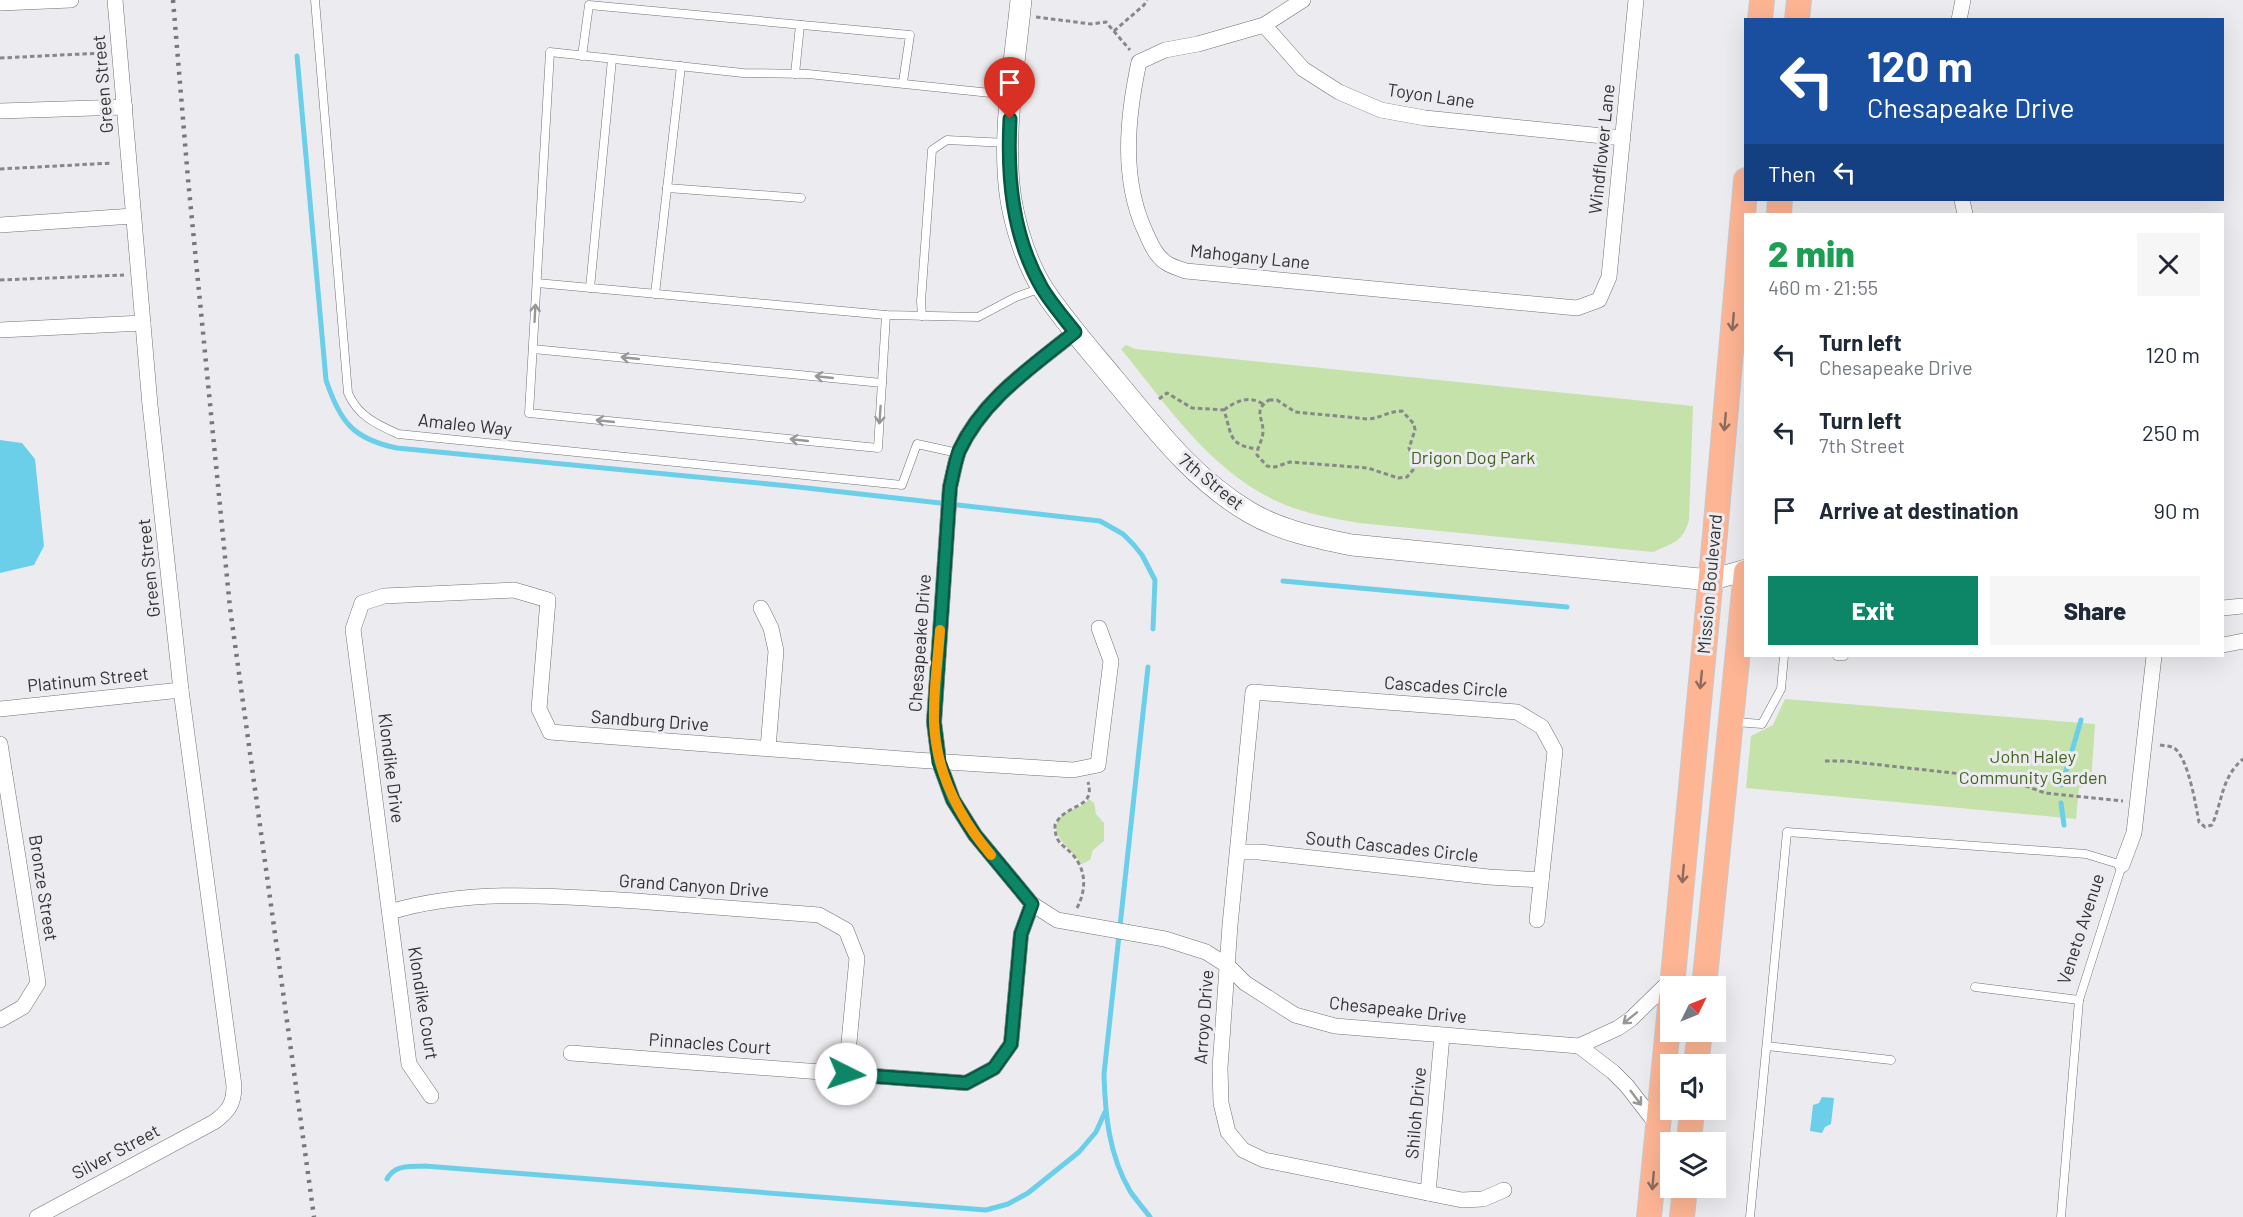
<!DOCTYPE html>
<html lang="en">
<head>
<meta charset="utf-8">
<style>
  :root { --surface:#fff; --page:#f6f6f7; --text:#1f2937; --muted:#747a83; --accent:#0c8667 }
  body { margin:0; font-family:Barlow,sans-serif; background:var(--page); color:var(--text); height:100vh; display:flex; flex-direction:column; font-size:22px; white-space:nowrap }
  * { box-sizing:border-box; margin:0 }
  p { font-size:20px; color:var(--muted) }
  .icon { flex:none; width:33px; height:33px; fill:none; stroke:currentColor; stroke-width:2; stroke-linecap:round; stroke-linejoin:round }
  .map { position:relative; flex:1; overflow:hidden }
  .side { position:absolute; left:1744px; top:213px; width:480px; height:444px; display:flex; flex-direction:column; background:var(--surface); border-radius:0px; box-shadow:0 6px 24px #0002 }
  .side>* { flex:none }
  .hud { position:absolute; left:1744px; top:18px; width:480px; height:183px; border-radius:0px; box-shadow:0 6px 24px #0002; background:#1a4fa0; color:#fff; overflow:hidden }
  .needle { width:39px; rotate:47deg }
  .tools { position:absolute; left:1660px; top:976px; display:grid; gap:12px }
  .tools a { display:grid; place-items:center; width:66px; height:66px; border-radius:0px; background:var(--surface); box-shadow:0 6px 24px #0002; font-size:30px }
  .pin { position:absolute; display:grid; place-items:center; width:51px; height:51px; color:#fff; margin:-62px -26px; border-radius:50% 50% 50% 0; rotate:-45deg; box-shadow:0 0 6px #0007 }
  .pin .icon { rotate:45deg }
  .me { position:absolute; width:66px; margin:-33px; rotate:94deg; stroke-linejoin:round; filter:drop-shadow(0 0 4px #0008) }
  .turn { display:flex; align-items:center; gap:21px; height:126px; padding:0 24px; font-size:27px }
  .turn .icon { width:78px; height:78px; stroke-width:2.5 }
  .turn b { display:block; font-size:42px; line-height:51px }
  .then { display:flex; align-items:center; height:57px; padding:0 24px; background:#0003; gap:12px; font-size:22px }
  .round { display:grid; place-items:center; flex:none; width:63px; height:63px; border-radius:0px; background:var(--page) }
  .summary { display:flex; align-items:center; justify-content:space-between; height:102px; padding:0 24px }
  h1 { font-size:36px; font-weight:800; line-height:45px; color:#1e9e55 }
  .button { display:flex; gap:12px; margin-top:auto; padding:12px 24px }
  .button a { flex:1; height:69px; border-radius:0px; background:var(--accent); color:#fff; font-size:24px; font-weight:800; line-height:69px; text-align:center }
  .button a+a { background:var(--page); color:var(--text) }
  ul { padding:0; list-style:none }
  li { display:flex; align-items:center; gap:18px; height:78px; padding:0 24px }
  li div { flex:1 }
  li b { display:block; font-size:22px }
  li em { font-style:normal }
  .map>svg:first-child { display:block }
</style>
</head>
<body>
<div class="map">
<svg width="2243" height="1217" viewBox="0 0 2243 1217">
  <rect width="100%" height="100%" fill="#ececf0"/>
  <!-- green -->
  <g fill="#c4e2aa">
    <path d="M 1126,345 L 1135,349 L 1693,406 L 1689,520 C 1683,542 1673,543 1653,552 L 1359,523 C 1330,518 1301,513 1274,500 C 1208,468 1166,404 1121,349 Z"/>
    <polygon points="1785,699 2095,724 2091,783 2079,788 2076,819 1746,788 1751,736 1773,725"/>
    <path d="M 1089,799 L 1094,803 L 1096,814 L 1104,823 L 1104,841 L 1093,850 L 1090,860 L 1082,864 C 1072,850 1038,827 1069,811 C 1078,807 1083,807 1089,799 Z"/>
  </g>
  <!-- water -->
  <g fill="#6bcfe9">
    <polygon points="0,440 22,443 35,459 44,546 34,565 0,573"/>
    <polygon points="1822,1097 1834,1098 1831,1124 1825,1127 1822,1133 1810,1131 1813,1105 1819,1103"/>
  </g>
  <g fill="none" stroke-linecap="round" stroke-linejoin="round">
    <!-- stream -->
    <g stroke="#6bcfe9" stroke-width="5">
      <path d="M 297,56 L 326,380 C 340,422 353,439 397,448 L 789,486 L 1100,521 L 1123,534 L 1133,544 L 1142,555 L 1155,580 L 1153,629"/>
      <polyline points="1283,581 1567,607"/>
      <path d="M 1148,667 L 1104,1074 C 1105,1115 1109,1155 1130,1191 C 1136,1200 1144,1209 1150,1217"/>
      <polyline points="2062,785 2081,720"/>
      <polyline points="2061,803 2064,825"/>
      <path d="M 387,1179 C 395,1164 410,1167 425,1166 L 986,1210 L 1008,1204 L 1028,1193 L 1079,1152 L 1096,1132 L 1105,1112"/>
    </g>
    <defs>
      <g id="lane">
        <path d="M 315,0 L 348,393 C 358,416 376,424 398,434 L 902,485 L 917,444 L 958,453"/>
        <polyline points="582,56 589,5 910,35 903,82"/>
        <polyline points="795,74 800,25"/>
        <polyline points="667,188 801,198"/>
        <polyline points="537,283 886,315 978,317 1016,297 1041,288"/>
        <polyline points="590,288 612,59"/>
        <polyline points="655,294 681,66"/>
        <polyline points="886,315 878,448 529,413 550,52 743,73 808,74 1010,95"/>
        <polyline points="922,316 921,301 932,150 947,140 1007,143"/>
        <polyline points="533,349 882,383"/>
        <polyline points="1837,656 1844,656"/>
        <polyline points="1735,722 1762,724 1781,689 1784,656"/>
        <polyline points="1975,987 2079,1000"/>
        <polyline points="1767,1046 1891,1060"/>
        <polyline points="1750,1217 1787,832 2086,854 2122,865 2079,1000 2061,1217"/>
      </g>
      <g id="street">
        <path d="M 1303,0 L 1264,25 L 1198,44 L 1165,50 L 1139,62 C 1127,118 1121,178 1145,231 C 1150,242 1155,255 1165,262 C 1170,266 1180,269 1186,271 L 1577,308 L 1599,300 L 1609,277 L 1636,0"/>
        <polyline points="0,3 71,0"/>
        <polyline points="1959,20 1963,0"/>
        <polyline points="1264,25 1303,69 1339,92 1381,110 1425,118 1623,138"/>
        <polyline points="0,111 125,107"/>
        <polyline points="1962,200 1965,214"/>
        <polyline points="0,225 133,216"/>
        <polyline points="0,330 143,323"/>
        <path d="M 1075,332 C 1032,367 983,399 959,451 C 955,462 953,475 950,487 L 934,722 L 939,762 L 953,800 L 975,835 L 1032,904 L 1057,920 L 1165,939 L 1206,952 L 1228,966 L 1245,983 L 1295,1015 L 1335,1026 L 1579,1046 L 1618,1028 L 1631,1019 L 1673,978"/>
        <polyline points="761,608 771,628 776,651 768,748"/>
        <polyline points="2223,608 2243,606"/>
        <polyline points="2223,645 2243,641"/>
        <polyline points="0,709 181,690"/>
        <polyline points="0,744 38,983 23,1007 0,1020"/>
        <polyline points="1238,852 1259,852 1489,877 1541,880"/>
        <polyline points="2122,865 2134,833 2154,656"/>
        <path d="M 390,912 C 469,888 555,896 636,901 C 697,906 758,910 819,915 L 846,930 L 857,958 L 846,1074"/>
        <polyline points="1579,1046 1613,1072 1627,1086 1658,1126"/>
        <polyline points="571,1053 966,1083 994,1068 1011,1044 1021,934 1032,904"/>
        <polyline points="431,1096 409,1064 353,629 362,603 384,596 514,590 548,600 539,709 550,732 916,760 1073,770 1098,765 1111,661 1099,628"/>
        <polyline points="1504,1190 1483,1199 1462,1200 1264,1160 1243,1150 1228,1132 1221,1103 1220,1068 1230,925 1253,692 1517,712 1542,727 1555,751 1537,920"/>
        <polyline points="1428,1193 1442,1036"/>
        <path d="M 37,1217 L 214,1122 C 228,1112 234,1104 234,1086 L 181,690 L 150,405 L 115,0"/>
      </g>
      <path id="secondary" d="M 1021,0 C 1015,63 1001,137 1011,200 C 1016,229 1027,264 1043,289 C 1064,321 1090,350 1114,379 C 1155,428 1193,479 1249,512 C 1281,531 1317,538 1352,545 L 1710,580 L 1746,570"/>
      <g id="primary">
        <polyline points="1760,20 1762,0"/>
        <polyline points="1797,20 1799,0"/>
        <polyline points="1779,214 1780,200"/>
        <polyline points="1672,987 1715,534 1746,180"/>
        <polyline points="1704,987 1746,572"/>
        <polyline points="1696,1065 1700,1032"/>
        <polyline points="1689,1143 1692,1110"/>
        <polyline points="1649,1217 1671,997"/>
        <polyline points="1682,1217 1685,1188"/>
      </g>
    </defs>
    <!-- lane casing -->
    <use href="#lane" stroke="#727276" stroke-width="9"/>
    <!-- street casing -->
    <use href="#street" stroke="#727276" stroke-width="16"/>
    <!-- secondary casing -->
    <use href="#secondary" stroke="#727276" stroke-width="22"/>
    <!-- primary casing -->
    <use href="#primary" stroke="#cac9ca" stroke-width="26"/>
    <!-- path -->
    <g stroke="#88878a" stroke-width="3" stroke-dasharray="4.5 3" stroke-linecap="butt">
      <polyline points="1036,17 1091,24 1106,22 1130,50"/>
      <polyline points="1114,31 1144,5 1147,0"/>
      <polyline points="0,58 103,53"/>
      <polyline points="0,169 112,163"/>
      <polyline points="0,280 124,275"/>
      <path d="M 1159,399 L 1167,393 L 1192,408 L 1224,410 C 1232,435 1228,445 1257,449"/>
      <path d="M 1269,400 L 1277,400 L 1295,412 L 1368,419 C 1381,418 1389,411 1402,411 L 1414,424 L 1415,430 L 1409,448 L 1414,462 L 1413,470 L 1407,477 L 1398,478 L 1368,468 L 1290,462 L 1275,467 L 1267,466 L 1257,455 C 1257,447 1263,440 1263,431 C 1263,417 1253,411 1269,400 Z"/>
      <path d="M 1224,410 C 1236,401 1249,395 1263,404"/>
      <path d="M 2160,745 C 2165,746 2171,746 2174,748 C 2188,757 2196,806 2199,822 L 2205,827 L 2212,825 C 2223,800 2221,778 2243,759"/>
      <polyline points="1825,761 1845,761 2007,779 2045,793 2123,801"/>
      <path d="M 1077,908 C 1086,891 1087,871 1073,855 C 1062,843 1055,844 1055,825 C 1066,802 1096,810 1088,782"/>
    </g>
    <!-- lane -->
    <use href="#lane" stroke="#fff" stroke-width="8"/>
    <!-- street -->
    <use href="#street" stroke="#fff" stroke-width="15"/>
    <!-- secondary -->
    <use href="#secondary" stroke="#fff" stroke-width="21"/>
    <!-- primary -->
    <use href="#primary" stroke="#fdb594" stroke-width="24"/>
    <!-- rail -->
    <polyline stroke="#777779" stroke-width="4.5" stroke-dasharray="3 6" stroke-linecap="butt" points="173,0 188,179 230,608 314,1217"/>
  </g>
  <!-- one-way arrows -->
  <defs><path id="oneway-shaft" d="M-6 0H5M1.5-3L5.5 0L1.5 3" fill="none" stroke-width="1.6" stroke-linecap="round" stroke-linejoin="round" transform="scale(1.5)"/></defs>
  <g stroke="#989899">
    <use href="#oneway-shaft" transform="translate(535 313) rotate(-87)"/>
    <use href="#oneway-shaft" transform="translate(630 358) rotate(-174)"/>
    <use href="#oneway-shaft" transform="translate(824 377) rotate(-174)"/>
    <use href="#oneway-shaft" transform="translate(880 415) rotate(94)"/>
    <use href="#oneway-shaft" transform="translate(605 421) rotate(-174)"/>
    <use href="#oneway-shaft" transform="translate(799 440) rotate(-174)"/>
    <use href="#oneway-shaft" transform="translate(1630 1018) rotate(141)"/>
    <use href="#oneway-shaft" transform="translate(1636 1098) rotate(53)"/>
  </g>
  <g stroke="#8d6c5f">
    <use href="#oneway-shaft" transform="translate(1733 322) rotate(95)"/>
    <use href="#oneway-shaft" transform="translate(1725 422) rotate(95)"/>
    <use href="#oneway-shaft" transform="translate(1701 680) rotate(96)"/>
    <use href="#oneway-shaft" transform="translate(1683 874) rotate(95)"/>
    <use href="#oneway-shaft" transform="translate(1653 1181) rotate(95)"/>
  </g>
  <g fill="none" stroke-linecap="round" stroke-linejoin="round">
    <defs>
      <path id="route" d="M 846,1074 L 966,1083 L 994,1068 L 1011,1044 L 1021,934 L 1032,904 L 975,835 L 953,800 L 939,762 L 934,722 L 950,487 C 953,475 955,462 959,451 C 983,399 1032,367 1075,332 C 1064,318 1051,303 1042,288 C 1012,236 1007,177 1010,119"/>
    </defs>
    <!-- route casing -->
    <use href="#route" stroke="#085743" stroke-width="15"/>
    <!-- route -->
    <use href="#route" stroke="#0c8667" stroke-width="10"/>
    <!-- slow -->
    <path stroke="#f59e0b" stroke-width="10" d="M 940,630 C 938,660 933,692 934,722 C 936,773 959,817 991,855"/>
  </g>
  <g text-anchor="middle" stroke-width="6" stroke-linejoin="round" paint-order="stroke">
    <!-- street labels -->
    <g font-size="18" fill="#323133" stroke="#ececf0">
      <text transform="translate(103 84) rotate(-95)" y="6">Green Street</text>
      <text transform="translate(1431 96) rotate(8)" y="6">Toyon Lane</text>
      <text transform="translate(1602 149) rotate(-84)" y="6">Windflower Lane</text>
      <text transform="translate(1250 257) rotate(6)" y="6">Mahogany Lane</text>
      <text transform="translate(465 425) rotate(6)" y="6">Amaleo Way</text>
      <text transform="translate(1211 482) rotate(39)" y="6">7th Street</text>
      <text transform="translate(149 568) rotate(-96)" y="6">Green Street</text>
      <text transform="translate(1710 584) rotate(-85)" y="6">Mission Boulevard</text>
      <text transform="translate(920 643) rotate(-86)" y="6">Chesapeake Drive</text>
      <text transform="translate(88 680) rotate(-6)" y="6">Platinum Street</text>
      <text transform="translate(1446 687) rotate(4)" y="6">Cascades Circle</text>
      <text transform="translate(650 721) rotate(4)" y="6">Sandburg Drive</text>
      <text transform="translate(391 768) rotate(83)" y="6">Klondike Drive</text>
      <text transform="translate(1392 847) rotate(6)" y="6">South Cascades Circle</text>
      <text transform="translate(694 886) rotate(4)" y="6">Grand Canyon Drive</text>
      <text transform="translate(43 888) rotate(81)" y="6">Bronze Street</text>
      <text transform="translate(2081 929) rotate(-72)" y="6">Veneto Avenue</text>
      <text transform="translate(423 1003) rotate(81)" y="6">Klondike Court</text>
      <text transform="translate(1398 1010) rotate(6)" y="6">Chesapeake Drive</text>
      <text transform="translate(1204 1017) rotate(-86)" y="6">Arroyo Drive</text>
      <text transform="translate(710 1044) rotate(4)" y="6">Pinnacles Court</text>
      <text transform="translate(1416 1113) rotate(-85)" y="6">Shiloh Drive</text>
      <text transform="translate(116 1152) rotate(-28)" y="6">Silver Street</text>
    </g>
    <!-- park labels -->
    <g font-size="18" fill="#43631e" stroke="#ececf0">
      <text x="1473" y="464">Drigon Dog Park</text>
      <text x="2033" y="763">John Haley<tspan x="2033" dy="21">Community Garden</tspan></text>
    </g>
  </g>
</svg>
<div class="tools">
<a><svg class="needle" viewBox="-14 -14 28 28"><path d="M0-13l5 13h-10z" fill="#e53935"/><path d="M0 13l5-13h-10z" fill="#747a83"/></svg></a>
<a><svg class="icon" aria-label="sound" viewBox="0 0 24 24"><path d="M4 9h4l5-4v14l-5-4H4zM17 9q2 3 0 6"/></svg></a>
<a><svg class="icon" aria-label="layers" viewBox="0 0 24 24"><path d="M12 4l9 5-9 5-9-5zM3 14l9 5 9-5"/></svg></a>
</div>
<div class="pin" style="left:1010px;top:119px;background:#d93025"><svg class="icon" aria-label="arrive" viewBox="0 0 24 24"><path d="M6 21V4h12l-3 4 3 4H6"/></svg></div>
<svg class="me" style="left:846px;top:1074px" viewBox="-20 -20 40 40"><circle r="19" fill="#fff"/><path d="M0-13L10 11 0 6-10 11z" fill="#0c8667"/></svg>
<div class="hud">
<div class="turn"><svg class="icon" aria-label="left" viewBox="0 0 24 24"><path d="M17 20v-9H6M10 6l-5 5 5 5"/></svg><div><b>120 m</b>Chesapeake Drive</div></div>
<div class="then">Then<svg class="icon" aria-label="left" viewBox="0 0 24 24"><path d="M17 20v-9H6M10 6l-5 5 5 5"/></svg></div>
</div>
<section class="side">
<div class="summary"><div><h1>2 min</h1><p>460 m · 21:55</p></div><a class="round"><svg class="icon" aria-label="close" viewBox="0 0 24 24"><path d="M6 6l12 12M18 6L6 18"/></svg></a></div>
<ul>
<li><svg class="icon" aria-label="left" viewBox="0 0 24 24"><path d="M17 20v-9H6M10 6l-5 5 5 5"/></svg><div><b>Turn left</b><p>Chesapeake Drive</p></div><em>120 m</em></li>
<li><svg class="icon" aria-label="left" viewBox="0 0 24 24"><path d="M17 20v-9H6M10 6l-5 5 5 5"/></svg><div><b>Turn left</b><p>7th Street</p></div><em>250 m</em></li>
<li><svg class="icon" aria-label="arrive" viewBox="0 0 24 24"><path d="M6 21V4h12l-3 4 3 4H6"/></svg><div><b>Arrive at destination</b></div><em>90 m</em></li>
</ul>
<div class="button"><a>Exit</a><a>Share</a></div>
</section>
</div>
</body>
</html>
